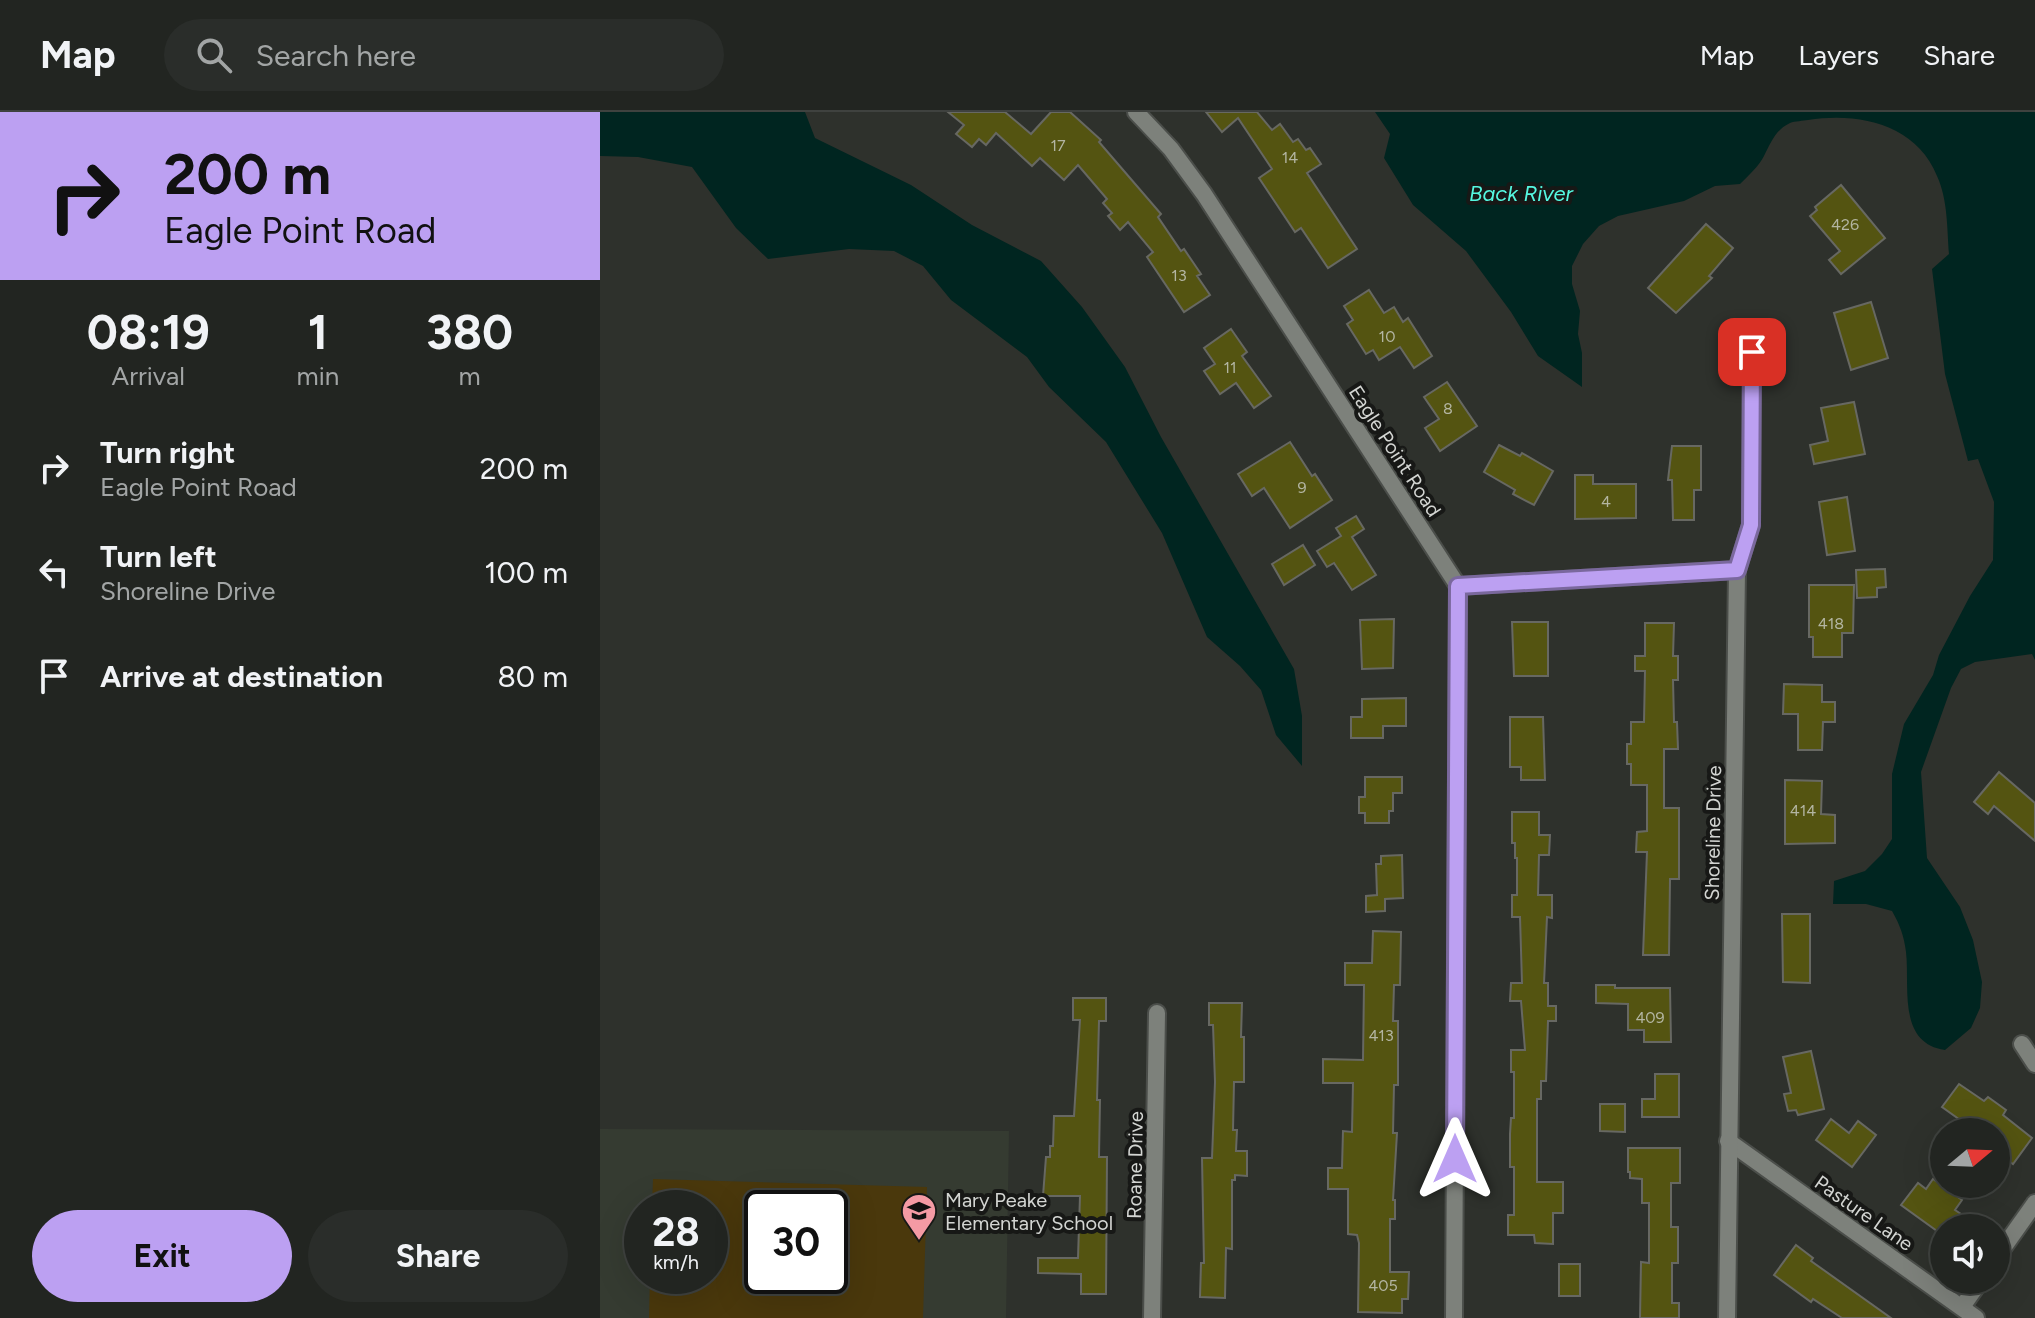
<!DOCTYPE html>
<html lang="en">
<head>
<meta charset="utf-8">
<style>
  :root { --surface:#222521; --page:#2a2d2a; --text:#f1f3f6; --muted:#a2a5a5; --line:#3f423f; --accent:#bca0f2 }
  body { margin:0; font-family:Figtree,sans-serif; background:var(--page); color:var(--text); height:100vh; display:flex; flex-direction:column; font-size:30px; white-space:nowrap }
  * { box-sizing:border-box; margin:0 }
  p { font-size:26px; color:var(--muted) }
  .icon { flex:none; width:44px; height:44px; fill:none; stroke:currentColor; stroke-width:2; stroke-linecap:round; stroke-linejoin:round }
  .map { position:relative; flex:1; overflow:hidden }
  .drawer { display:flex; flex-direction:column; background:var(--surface); width:600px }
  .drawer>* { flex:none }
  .banner { background:#bca0f2; color:#111; overflow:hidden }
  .needle { width:52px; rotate:71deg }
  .fabs { position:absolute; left:1330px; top:1006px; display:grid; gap:16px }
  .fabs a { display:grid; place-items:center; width:80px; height:80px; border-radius:50%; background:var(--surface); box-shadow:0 8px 32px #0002,0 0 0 2px var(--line); font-size:40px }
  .speed { position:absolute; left:24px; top:1078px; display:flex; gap:16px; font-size:40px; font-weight:700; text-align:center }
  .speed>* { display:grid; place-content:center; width:104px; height:104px; border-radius:50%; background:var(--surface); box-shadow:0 8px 32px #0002,0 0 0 2px var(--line); line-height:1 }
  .speed small { font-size:20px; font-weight:400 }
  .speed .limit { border:4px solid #111; border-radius:12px; background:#fff; color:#111 }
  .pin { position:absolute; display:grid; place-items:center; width:68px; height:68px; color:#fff; margin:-34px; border-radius:16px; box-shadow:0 4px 12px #0006 }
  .me { position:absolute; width:88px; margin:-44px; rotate:0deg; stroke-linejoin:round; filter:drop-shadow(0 0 6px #0008) }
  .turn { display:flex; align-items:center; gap:28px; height:168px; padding:0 32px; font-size:36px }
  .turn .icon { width:104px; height:104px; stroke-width:2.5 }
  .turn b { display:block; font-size:56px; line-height:68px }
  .eta { display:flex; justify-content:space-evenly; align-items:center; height:136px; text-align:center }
  .eta b { font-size:48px; font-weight:700; line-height:56px }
  .cta { display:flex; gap:16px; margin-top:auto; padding:16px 32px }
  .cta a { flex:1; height:92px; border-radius:48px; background:var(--accent); color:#111; font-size:32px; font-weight:700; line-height:92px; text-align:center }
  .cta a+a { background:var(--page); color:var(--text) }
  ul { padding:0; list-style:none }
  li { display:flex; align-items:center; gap:24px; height:104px; padding:0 32px }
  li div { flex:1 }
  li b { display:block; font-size:30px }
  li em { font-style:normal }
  header { display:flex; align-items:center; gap:48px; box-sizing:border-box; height:112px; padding:0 40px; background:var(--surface); border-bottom:2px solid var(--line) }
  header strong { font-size:38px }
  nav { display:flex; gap:44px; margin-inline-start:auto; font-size:28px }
  .search { width:560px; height:72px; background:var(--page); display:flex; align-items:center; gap:20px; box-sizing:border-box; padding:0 28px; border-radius:44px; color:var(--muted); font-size:30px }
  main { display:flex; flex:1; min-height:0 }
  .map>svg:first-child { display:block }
</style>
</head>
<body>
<header>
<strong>Map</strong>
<div class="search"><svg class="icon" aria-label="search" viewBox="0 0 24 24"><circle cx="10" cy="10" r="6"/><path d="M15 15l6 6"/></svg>Search here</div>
<nav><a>Map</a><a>Layers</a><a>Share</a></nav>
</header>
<main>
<section class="drawer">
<div class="banner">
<div class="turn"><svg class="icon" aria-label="right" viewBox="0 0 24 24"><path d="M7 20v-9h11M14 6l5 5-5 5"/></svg><div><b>200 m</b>Eagle Point Road</div></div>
</div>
<div class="eta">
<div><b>08:19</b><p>Arrival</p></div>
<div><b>1</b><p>min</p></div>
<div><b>380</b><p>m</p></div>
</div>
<ul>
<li><svg class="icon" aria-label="right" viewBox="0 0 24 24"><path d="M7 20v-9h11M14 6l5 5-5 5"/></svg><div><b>Turn right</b><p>Eagle Point Road</p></div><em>200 m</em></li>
<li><svg class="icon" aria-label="left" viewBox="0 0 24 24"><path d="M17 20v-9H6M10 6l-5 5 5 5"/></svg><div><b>Turn left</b><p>Shoreline Drive</p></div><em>100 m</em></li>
<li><svg class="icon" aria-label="arrive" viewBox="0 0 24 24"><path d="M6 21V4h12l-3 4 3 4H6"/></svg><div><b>Arrive at destination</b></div><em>80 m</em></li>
</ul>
<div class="cta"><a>Exit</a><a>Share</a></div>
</section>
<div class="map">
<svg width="1435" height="1206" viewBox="0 0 1435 1206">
  <rect width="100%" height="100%" fill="#2e312c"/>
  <!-- built -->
  <path fill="#353b31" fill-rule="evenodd" d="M 0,1017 L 409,1019 L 406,1206 L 0,1206 ZM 42,1096 L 110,1096 L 110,1164 L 42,1164 ZM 162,1096 L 230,1096 L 230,1164 L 162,1164 Z"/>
  <!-- green -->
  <path fill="#4a380c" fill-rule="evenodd" d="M 53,1067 L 327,1075 L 323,1206 L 49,1206 L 50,1164 L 110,1164 L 110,1096 L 52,1096 ZM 162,1096 L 230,1096 L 230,1164 L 162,1164 Z"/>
  <!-- water -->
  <g fill="#002520">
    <polygon points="0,0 205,0 215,26 311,73 372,113 441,149 482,195 525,255 561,325 694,557 702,604 702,654 676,623 661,578 640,554 607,525 562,421 506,330 449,275 427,245 351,188 323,154 294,139 249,137 168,147 136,116 92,55 38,45 0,44"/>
    <path d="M 775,0 L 1435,0 L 1435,548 L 1432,542 L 1375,550 L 1361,557 L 1351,576 L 1321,660 L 1327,746 L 1360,795 L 1373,828 L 1382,870 L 1380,896 L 1371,916 L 1345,938 C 1297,931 1310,875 1306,840 C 1304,824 1300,813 1292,799 L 1266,792 L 1233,792 L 1234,769 L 1265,759 L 1282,742 L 1292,727 L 1292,662 L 1304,612 L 1333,563 L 1339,543 L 1370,484 L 1393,448 L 1394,390 L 1378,347 L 1368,349 L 1345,262 L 1332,157 L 1349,142 C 1347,117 1348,88 1337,64 C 1316,12 1259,0 1208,8 C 1203,9 1195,9 1190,11 C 1175,18 1171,31 1164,44 C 1159,54 1148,64 1140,72 L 1115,74 L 1084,89 L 1018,104 L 999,114 L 983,132 L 972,154 L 972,172 L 980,199 L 978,222 L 982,241 L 982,275 L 938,244 L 911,200 L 866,139 L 813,93 L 784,46 L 790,22 Z"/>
  </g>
  <!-- building -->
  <g fill="#545411" stroke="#676862" stroke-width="2">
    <polygon points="348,0 405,0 431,22 451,0 470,0 501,28 499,30 561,102 558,105 581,139 584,137 601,162 597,164 610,183 584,200 547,145 553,140 528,110 520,118 508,104 512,101 503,91 507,87 478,53 464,68 440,46 432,54 396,21 386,33 379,27 372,35 356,22 364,13"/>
    <polygon points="606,0 657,0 672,18 680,12 693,30 698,27 706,38 710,36 721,52 707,61 757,137 728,156 701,116 695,120 659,66 672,57 638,6 622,20"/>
    <polygon points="1241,73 1285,126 1241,162 1229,148 1240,139 1210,104 1217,98 1215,95"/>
    <polygon points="1106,112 1133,136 1109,164 1112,166 1076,201 1048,176"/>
    <polygon points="769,178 784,201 794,195 803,210 808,206 832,244 814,256 800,235 779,248 773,238 766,242 747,212 753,208 744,194"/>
    <polygon points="1271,190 1288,246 1251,258 1234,201"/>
    <polygon points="631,217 647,240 642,244 671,284 654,296 636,271 620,282 604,259 615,252 604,236"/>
    <polygon points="847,270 877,314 840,339 825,316 839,307 824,285"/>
    <polygon points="1254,290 1265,342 1214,352 1210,333 1228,329 1221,296"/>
    <polygon points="690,330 712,364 715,362 732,388 690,416 664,376 652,384 638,362"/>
    <polygon points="899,333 920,344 922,341 953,359 934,393 913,382 915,378 884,360"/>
    <polygon points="1072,334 1101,334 1101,378 1094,378 1094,408 1073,408 1072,368 1068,368"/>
    <polygon points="975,363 993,363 993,372 1036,372 1036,406 975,407"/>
    <polygon points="1247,385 1255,439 1227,443 1219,390"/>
    <polygon points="756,404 764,417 752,425 776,463 752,478 734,451 727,455 717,439 741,424 736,416"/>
    <polygon points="703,433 715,453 684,473 672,452"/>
    <polygon points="1285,457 1286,475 1277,476 1277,485 1257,486 1256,458"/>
    <polygon points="1209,473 1254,473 1253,521 1242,521 1242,545 1213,545 1213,525 1209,525"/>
    <polygon points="794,507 793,556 762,557 760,508"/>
    <polygon points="912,510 948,510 948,564 914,564"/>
    <polygon points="1045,511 1074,511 1073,544 1078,544 1078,568 1073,568 1074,610 1077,610 1078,637 1064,637 1064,696 1079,696 1079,767 1070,767 1069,843 1043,843 1047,740 1036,740 1037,720 1047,719 1047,673 1031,673 1031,652 1027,652 1027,632 1031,632 1031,610 1044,610 1045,559 1035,559 1035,544 1045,544"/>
    <polygon points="1184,572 1222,573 1222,590 1235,590 1235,610 1223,610 1222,638 1198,638 1198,602 1183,602"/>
    <polygon points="806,586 806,614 783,614 783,626 751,626 751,605 762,605 762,587"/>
    <polygon points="910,605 943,605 945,668 921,668 921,655 910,655"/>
    <polygon points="1399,660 1435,691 1435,729 1394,694 1388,702 1374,690"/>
    <polygon points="765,665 802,665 802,681 793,681 793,699 789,699 789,711 765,711 765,701 759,701 759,685 765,685"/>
    <polygon points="1185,668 1222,669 1221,702 1235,703 1235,731 1185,732"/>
    <polygon points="912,700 939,700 939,723 950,723 949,743 939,743 938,783 952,783 952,806 947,805 944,871 948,871 948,894 956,894 956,909 948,909 946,969 941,969 941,987 937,987 937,1070 963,1070 963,1101 953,1101 953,1132 935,1131 934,1123 908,1123 908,1103 914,1103 914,1055 910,1055 910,1022 911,1006 914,1006 914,960 911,960 911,938 925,938 921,889 910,889 911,871 922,871 920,805 912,805 912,783 917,783 917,746 915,746 915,731 912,731"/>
    <polygon points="802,743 803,786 785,787 785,799 766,800 766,784 777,783 776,752 781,752 781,744"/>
    <polygon points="1182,802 1210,802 1210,871 1183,870"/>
    <polygon points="773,819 801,820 800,873 794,873 793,909 798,909 798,973 794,973 793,1021 797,1021 793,1088 795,1088 795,1107 790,1107 790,1160 809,1160 808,1187 802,1187 802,1201 758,1200 759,1131 757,1123 748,1122 748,1077 728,1077 728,1056 742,1056 743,1019 752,1020 753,971 723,971 723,947 763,948 764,873 745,873 745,851 772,851"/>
    <polygon points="996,873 1015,873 1015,876 1070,876 1071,930 1044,930 1044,918 1028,918 1028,892 996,891"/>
    <polygon points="473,886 506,886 506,909 499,909 497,988 500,988 499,1045 507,1045 506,1182 481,1182 481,1162 438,1161 438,1146 478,1146 480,1084 443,1084 446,1045 450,1045 450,1034 453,1034 454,1004 474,1004 480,908 473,908"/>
    <polygon points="609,891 642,891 641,925 644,925 644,970 634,970 633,1018 637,1018 636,1039 647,1039 647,1064 635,1063 635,1068 632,1068 632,1137 626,1136 625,1186 600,1185 601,1151 604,1151 602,1046 612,1046 615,970 613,913 609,913"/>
    <polygon points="1211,939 1224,997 1198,1003 1196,998 1188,999 1184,982 1191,981 1183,945"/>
    <polygon points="1055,962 1079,962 1079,1005 1042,1005 1042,987 1055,987"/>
    <polygon points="1359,972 1384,989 1388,985 1406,998 1403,1003 1432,1026 1413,1052 1396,1040 1396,1020 1377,1020 1342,995"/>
    <polygon points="1000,992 1025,992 1025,1020 1000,1019"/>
    <polygon points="1231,1007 1249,1021 1258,1009 1276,1023 1252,1055 1216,1028"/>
    <polygon points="1028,1036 1080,1036 1080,1071 1071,1071 1071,1115 1078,1115 1078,1151 1072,1151 1072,1191 1079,1191 1079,1206 1040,1206 1041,1150 1049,1151 1049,1091 1042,1091 1042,1067 1030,1066 1030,1060 1028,1060"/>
    <polygon points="1333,1067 1362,1088 1355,1098 1361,1102 1351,1116 1344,1116 1344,1124 1301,1093 1318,1071 1326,1077"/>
    <polygon points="1196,1133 1213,1146 1211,1149 1291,1206 1242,1206 1213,1187 1211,1190 1174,1163"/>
    <rect x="959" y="1152" width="21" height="32"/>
  </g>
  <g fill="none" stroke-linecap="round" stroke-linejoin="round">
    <defs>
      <g id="minor">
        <polyline points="536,0 571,37 604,82 858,474"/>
        <polyline points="858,474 1137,458"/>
        <polyline points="1422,932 1435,952"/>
        <polyline points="1128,1029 1376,1206"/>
        <polyline points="1396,1146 1435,1091"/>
        <polyline points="1362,1195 1381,1168"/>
        <polyline points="552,1206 557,901"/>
        <polyline points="854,1206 858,474"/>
        <polyline points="1127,1206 1137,458 1151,413 1152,240"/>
      </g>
    </defs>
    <!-- minor casing -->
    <use href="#minor" stroke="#4b4e4a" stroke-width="20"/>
    <!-- minor -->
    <use href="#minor" stroke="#7d817b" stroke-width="16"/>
  </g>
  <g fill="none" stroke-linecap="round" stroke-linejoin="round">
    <defs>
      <polyline id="route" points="855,1047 858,474 1137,458 1151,413 1152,240"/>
    </defs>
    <!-- route casing -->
    <use href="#route" stroke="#7a689d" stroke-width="20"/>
    <!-- route -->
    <use href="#route" stroke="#bca0f2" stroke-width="14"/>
  </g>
  <!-- icons -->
  <defs>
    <symbol id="school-pin" viewBox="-11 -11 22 30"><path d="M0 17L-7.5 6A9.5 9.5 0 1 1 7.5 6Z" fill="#f49aa4" stroke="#171816"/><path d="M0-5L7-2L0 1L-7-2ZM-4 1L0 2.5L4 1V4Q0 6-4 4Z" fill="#111"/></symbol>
  </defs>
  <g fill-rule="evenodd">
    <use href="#school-pin" x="299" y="1079" width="40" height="54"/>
  </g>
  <g text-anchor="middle" stroke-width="8" stroke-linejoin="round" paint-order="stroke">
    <!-- number labels -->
    <g font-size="16" fill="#b3b5a2">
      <text x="458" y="39">17</text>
      <text x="690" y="51">14</text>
      <text x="1245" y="118">426</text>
      <text x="579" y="169">13</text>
      <text x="787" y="230">10</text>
      <text x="630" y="261">11</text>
      <text x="848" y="302">8</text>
      <text x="702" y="381">9</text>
      <text x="1006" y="395">4</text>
      <text x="1231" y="517">418</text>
      <text x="1203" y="704">414</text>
      <text x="1050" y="911">409</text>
      <text x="781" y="929">413</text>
      <text x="783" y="1179">405</text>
    </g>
    <!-- street labels -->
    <g font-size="20" fill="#d3d5d2" stroke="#171816">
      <text transform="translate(795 339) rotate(57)" y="7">Eagle Point Road</text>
      <text transform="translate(1113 721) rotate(-89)" y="7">Shoreline Drive</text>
      <text transform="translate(535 1053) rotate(-89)" y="7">Roane Drive</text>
      <text transform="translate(1264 1101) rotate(35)" y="7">Pasture Lane</text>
    </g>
    <!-- poi labels -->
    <g font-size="20" fill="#d3d5d2" stroke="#171816" text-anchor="start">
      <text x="345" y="1095">Mary Peake<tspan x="345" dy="23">Elementary School</tspan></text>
    </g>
    <!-- water labels -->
    <g font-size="22" font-style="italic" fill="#55f7e0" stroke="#171816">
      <text x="921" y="89">Back River</text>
    </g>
  </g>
</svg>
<div class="fabs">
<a><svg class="needle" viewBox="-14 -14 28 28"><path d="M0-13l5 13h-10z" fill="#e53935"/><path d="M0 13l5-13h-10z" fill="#a2a5a5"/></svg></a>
<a><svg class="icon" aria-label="sound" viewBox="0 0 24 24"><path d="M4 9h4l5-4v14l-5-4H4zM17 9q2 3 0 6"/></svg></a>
</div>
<div class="speed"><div>28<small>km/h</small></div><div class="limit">30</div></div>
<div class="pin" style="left:1152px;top:240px;background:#d93025"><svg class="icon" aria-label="arrive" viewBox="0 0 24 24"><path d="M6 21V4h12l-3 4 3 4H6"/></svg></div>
<svg class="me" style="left:855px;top:1047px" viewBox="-20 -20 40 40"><path d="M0-17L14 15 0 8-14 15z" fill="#bca0f2" stroke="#fff" stroke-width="4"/></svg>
</div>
</main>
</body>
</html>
